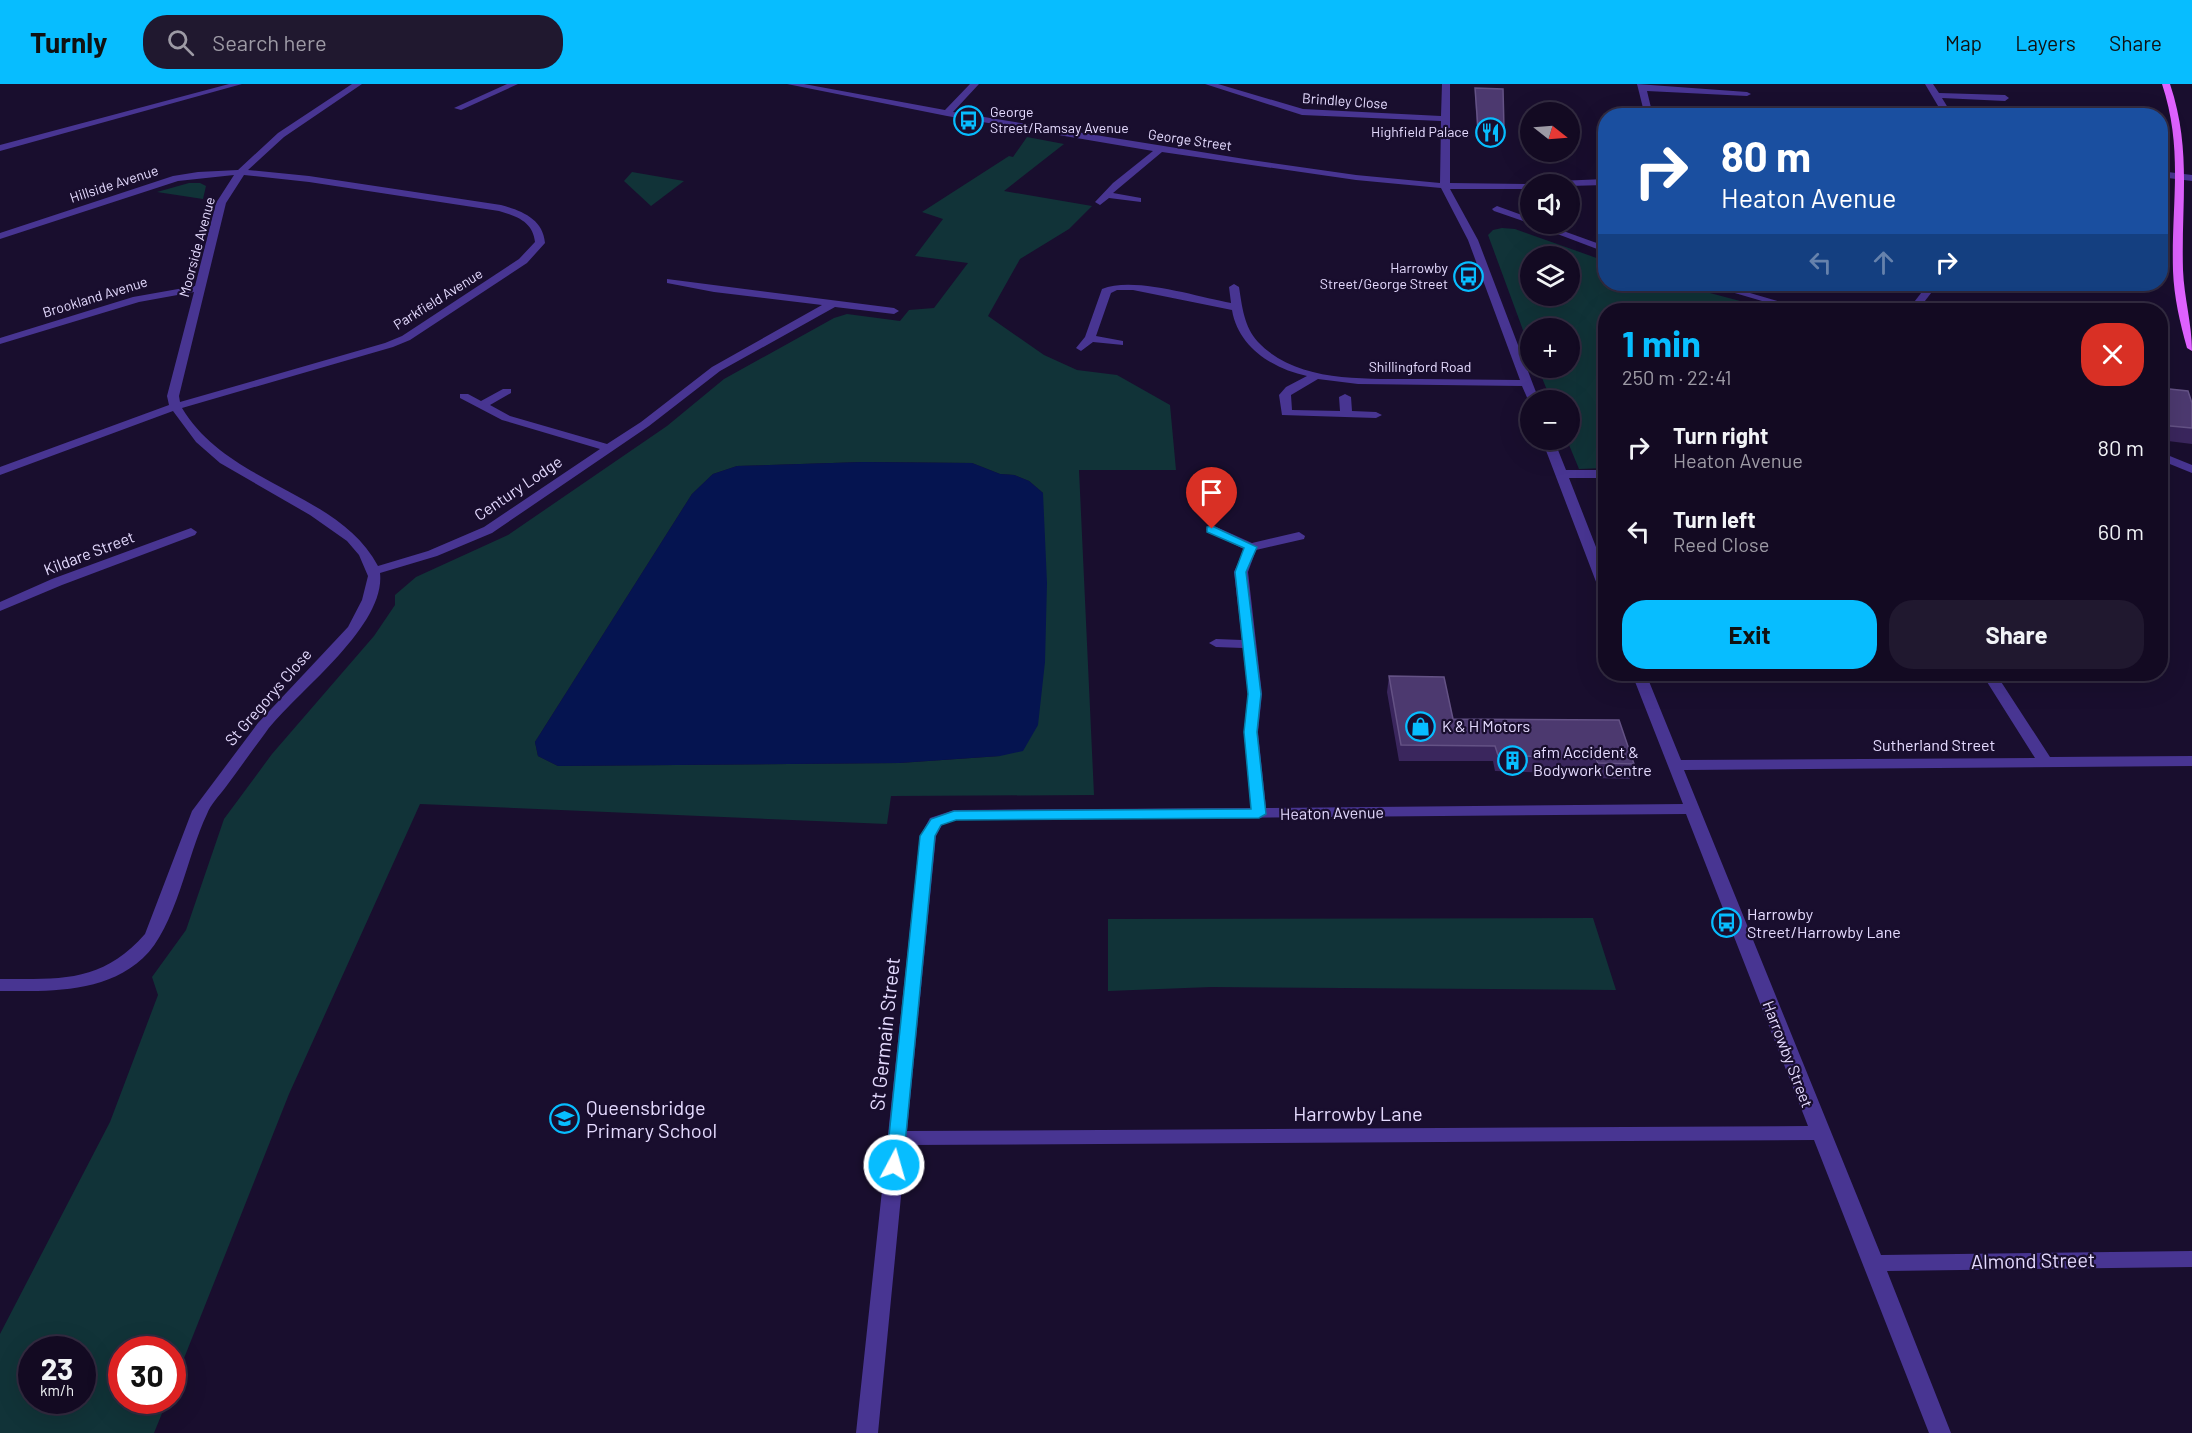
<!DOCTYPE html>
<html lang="en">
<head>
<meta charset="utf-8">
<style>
  :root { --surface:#130a22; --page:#20182f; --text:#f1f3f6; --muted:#9d9aa5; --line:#322b40; --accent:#07bdff }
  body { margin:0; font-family:Barlow,sans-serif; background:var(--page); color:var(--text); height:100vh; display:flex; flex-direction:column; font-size:22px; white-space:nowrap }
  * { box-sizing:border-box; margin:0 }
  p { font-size:20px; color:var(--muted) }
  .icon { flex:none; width:33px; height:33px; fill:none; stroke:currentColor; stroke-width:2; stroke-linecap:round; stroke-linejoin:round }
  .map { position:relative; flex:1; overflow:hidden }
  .panel { position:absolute; left:1598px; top:219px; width:570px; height:378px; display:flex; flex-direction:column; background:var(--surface); border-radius:24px; box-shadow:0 6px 24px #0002,0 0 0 2px var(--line) }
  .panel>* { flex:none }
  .banner { position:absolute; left:1598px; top:24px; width:570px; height:183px; border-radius:24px; box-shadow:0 6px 24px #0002,0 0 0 2px var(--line); background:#1a4fa0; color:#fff; overflow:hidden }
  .needle { width:39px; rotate:107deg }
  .fabs { position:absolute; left:1520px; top:18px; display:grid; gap:12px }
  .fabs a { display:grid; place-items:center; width:60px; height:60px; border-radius:50%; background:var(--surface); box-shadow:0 6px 24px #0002,0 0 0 2px var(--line); font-size:30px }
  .speed { position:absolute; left:18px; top:1252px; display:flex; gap:12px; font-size:30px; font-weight:700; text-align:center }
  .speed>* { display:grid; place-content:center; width:78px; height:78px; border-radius:50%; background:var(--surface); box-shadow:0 6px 24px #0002,0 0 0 2px var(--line); line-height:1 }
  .speed small { font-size:15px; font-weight:400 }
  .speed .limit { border:9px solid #d22; background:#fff; color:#111 }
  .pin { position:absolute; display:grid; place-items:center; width:51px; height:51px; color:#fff; margin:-62px -26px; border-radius:50% 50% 50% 0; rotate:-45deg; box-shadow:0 0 6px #0007 }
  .pin .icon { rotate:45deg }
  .me { position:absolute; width:66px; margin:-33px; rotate:6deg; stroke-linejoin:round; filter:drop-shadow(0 0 4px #0008) }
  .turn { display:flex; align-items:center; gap:21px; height:126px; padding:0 24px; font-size:27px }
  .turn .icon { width:78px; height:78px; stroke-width:2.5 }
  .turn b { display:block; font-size:42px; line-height:51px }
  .lanes { display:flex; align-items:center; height:57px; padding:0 24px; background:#0003; justify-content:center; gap:30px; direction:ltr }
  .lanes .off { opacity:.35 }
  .round { display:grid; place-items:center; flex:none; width:63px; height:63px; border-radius:24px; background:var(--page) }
  .headline { display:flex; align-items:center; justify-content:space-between; height:102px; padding:0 24px }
  h1 { font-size:36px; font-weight:700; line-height:45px; color:var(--accent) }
  .primary-button { display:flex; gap:12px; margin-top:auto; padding:12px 24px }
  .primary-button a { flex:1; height:69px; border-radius:24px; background:var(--accent); color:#111; font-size:24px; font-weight:700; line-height:69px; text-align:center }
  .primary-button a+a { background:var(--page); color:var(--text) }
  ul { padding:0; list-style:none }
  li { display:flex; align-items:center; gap:18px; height:84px; padding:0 24px }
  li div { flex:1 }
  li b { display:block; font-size:22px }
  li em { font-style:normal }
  header { display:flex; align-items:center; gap:36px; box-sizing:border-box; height:84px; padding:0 30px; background:var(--accent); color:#111 }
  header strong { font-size:28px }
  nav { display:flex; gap:33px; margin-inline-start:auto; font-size:21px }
  .search { width:420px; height:54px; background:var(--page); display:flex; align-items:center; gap:15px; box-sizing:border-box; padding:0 21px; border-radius:24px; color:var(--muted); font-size:22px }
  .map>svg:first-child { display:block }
</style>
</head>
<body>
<header>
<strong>Turnly</strong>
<div class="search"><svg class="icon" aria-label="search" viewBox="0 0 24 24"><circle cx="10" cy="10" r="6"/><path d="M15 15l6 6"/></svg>Search here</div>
<nav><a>Map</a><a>Layers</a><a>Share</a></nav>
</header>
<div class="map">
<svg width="2192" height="1349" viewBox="0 0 2192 1349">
  <rect width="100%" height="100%" fill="#190e2e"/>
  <!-- green -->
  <g fill="#113338" fill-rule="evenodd">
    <path d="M 1027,53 L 1064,60 L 1004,107 L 1092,122 L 1069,145 L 1020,175 L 988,232 L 1044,271 L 1077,286 L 1117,291 L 1170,321 L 1176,386 L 1079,386 L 1094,711 L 891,712 L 887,740 L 420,720 L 289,1010 L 173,1302 L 172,1266 L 122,1266 L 122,1317 L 167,1317 L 154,1349 L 0,1349 L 0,1250 L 110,1038 L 158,911 L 152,893 L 186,846 L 224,735 L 272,670 L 374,552 L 395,521 L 395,511 L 416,493 L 508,451 L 667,342 L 724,295 L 834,234 L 847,230 L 900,237 L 909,226 L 934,224 L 968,179 L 915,172 L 943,135 L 922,128 L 1009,72 L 1013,73 ZM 863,378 L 972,379 L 1000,390 L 1014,391 L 1029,397 L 1043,409 L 1000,672 L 899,679 L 558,682 L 538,672 L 535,658 L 692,410 L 713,390 L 737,382 ZM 32,1266 L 82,1266 L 82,1317 L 32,1317 Z"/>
    <polygon points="632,88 684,97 651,122 624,97"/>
    <polygon points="189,99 200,99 206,102 203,115 157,108"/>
    <path d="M 1502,144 L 1515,145 L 1605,177 L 1605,200 L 1676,200 L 1774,226 L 1605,226 L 1605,384 L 1579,385 L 1567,356 L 1569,356 L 1569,316 L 1551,316 L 1538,284 L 1569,284 L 1569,244 L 1530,244 L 1530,265 L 1488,151 L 1493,146 ZM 1530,172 L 1569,172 L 1569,212 L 1530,212 Z"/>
    <polygon points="1593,834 1616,906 1211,903 1108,907 1108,835"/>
  </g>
  <!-- water -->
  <polygon fill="#051450" points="863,378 972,379 1000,390 1014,391 1029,397 1043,409 1047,499 1045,578 1038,641 1023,667 1000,672 899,679 558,682 538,672 535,658 692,410 713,390 737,382"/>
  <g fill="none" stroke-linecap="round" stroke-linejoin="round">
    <!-- minor -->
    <g fill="#483592" fill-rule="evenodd">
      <polygon points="229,0 242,0 0,67 0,61"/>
      <path d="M 352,0 L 362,0 L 284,53 L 248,86 L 309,92 L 501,121 C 522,127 543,135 545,159 L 527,179 L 410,256 L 393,263 L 182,324 C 229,402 338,407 378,482 L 428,467 L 484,443 L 600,365 L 502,336 L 460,314 L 460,310 L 468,310 L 481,317 L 503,305 L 511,305 L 511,309 L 490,321 L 510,332 L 607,360 L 641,338 L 712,283 L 822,221 L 714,208 L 667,199 L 667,195 L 894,224 L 899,227 L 894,230 L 835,223 L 720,287 L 649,342 L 492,449 L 437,472 L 380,489 C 386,543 296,608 266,648 C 252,667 239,685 225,704 C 219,712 211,720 207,730 C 187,771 176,844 143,874 C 104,910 49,907 0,907 L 0,895 C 61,895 102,899 145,850 L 192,727 L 258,639 L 348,543 L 362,516 L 368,492 L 359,471 L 347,457 L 310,431 L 220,379 L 196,358 L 173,327 L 0,391 L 0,383 L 169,321 L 167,312 L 194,208 L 139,218 L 0,260 L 0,254 L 133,213 L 195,202 L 216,119 L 234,91 L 178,97 L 0,155 L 0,149 L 173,92 L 198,88 L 238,86 L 278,49 ZM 244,91 L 309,98 L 499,127 C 517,132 533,138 535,158 L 519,175 L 402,252 L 385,259 L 180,318 L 179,312 L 226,119 Z"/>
      <polygon points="507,0 518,0 461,26 454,24"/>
      <path d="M 787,0 L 804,0 L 945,26 L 970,0 L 979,0 L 953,28 L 1251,76 L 1356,91 L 1440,99 L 1441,37 L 1302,31 L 1205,0 L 1218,0 L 1303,25 L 1441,32 L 1442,0 L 1450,0 L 1450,99 L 1534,100 L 1530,100 L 1530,105 L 1450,105 L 1478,156 L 1539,316 L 1529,318 L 1522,302 L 1358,300 L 1318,295 L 1291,311 L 1292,326 L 1340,327 L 1339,313 L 1345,310 L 1351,313 L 1352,327 L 1376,328 L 1382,331 L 1376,334 L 1282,331 L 1279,311 L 1286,303 L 1307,292 C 1273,285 1238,263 1232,226 L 1133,206 L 1117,206 L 1111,209 L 1096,252 L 1123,257 L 1123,261 L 1093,258 L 1081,267 L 1076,264 L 1085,253 L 1102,205 C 1134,192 1197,213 1231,219 L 1229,203 L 1234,200 L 1239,203 C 1242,222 1244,243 1258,258 C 1298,300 1366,294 1419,295 C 1453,295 1486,296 1520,296 L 1468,156 L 1441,104 L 1356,96 L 1162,68 L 1113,109 L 1141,114 L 1141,118 L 1109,114 L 1100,121 L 1095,118 L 1113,99 L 1153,67 L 947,32 Z"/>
      <polygon points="1637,0 1747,8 1751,10 1747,12 1647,7 1653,32 1645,32"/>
      <polygon points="1925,0 1933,0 1939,9 2005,11 2009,14 2005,17 1942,14 1953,32 1944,32"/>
      <polygon points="2160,87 2192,91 2192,97 2160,93"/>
      <polygon points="1605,95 1605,101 1569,102 1553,100 1558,97"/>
      <polygon points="1497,122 1530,134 1532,140 1494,127 1492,125"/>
      <polygon points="1531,140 1544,140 1605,162 1605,168"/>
      <polygon points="1704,200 1719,200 1808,226 1793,226"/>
      <polygon points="1928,200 1938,200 1918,226 1908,226"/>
      <polygon points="1542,356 1554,356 1566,386 1605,386 1605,394 1569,394 1605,486 1605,507 1598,503"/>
      <polygon points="2160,368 2192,381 2192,389 2160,376"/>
      <path d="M 1212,441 L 1252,459 L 1299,448 L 1305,452 L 1304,455 L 1256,466 L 1248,488 L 1262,610 L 1258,648 L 1266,724 L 1683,720 L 1632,590 L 1646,590 L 1681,676 L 2035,674 L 1982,590 L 1996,590 L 2050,673 L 2192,672 L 2192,682 L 1684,686 L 1881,1171 L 2192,1167 L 2192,1183 L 1887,1187 L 1951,1349 L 1929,1349 L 1814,1056 L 906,1061 L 878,1349 L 856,1349 L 920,752 L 930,734 L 954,726 L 1251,724 L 1244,648 L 1248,610 L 1243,564 L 1216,563 L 1209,559 L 1216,555 L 1242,556 L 1234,488 L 1244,465 L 1208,448 L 1206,445 ZM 1686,730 L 1808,1042 L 907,1047 L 936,752 L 942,741 L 956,736 Z"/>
      <polygon points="191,444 197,448 195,451 62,501 0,527 0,518 52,495"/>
    </g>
    <!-- major -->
    <path fill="#df62ff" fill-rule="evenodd" d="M 2162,0 L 2170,0 C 2192,66 2181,118 2183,186 C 2184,213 2192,240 2192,267 L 2187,264 C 2180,239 2174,213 2173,187 C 2171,119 2184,67 2162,0 Z"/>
  </g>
  <!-- wall -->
  <g fill="#3a265d">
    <polygon points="1475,4 1504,45 1503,51 1477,50 1475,10"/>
    <polygon points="2160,304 2192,319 2192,360 2160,356"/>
    <polygon points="1389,592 1453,635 1634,680 1630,695 1594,694 1593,690 1495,687 1493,677 1399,677 1387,608"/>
  </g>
  <!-- building -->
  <g fill="#4c396f" stroke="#645285" stroke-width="1.5">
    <polygon points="1475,4 1503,5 1504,45 1478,44"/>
    <polygon points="2122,23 2149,26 2150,32 2112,32 2111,26 2123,28"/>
    <polygon points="2160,304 2188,307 2192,319 2192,344 2160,341"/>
    <polygon points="1389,592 1444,593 1453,635 1619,636 1634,680 1598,679 1596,675 1498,671 1495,662 1401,661"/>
  </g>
  <!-- route -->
  <polygon fill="#07bdff" stroke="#057ba6" stroke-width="1.5" points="1212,442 1257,463 1246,488 1261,610 1257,648 1266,730 1259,734 956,736 941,741 935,752 903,1081 901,1086 894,1088 888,1086 886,1081 920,752 931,735 954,727 1251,725 1244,648 1248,610 1235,488 1244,464 1207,448 1207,443"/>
  <!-- icons -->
  <defs>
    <symbol id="bus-ring" viewBox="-11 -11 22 22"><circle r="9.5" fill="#190e2e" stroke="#07bdff" stroke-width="1.5"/><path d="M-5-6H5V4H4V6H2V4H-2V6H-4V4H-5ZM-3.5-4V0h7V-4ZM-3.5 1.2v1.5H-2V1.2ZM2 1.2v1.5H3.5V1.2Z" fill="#07bdff"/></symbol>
    <symbol id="restaurant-ring" viewBox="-11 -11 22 22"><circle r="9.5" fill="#190e2e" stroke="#07bdff" stroke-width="1.5"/><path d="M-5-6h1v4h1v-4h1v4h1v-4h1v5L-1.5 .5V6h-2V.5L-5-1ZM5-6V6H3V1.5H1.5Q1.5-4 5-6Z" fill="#07bdff"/></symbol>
    <symbol id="shop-ring" viewBox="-11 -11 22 22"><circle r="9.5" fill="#190e2e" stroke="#07bdff" stroke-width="1.5"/><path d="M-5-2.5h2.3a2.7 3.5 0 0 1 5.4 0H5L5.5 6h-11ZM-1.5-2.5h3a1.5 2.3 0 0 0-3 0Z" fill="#07bdff"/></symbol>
    <symbol id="building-ring" viewBox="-11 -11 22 22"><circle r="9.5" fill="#190e2e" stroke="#07bdff" stroke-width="1.5"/><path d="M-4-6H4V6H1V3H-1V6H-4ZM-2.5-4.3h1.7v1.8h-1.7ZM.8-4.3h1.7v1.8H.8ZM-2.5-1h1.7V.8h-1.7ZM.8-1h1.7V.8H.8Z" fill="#07bdff"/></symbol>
    <symbol id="school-ring" viewBox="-11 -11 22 22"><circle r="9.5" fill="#190e2e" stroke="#07bdff" stroke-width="1.5"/><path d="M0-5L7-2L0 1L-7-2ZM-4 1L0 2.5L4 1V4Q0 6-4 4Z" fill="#07bdff"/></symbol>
  </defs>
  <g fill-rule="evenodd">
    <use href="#bus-ring" x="952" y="20" width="33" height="33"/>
    <use href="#restaurant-ring" x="1474" y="32" width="33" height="33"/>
    <use href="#bus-ring" x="1452" y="176" width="33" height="33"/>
    <use href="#shop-ring" x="1404" y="626" width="33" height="33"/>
    <use href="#building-ring" x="1496" y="660" width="33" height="33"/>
    <use href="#bus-ring" x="1710" y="822" width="33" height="33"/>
    <use href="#school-ring" x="548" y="1018" width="33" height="33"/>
  </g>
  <g text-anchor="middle" stroke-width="4.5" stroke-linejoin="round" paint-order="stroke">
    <!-- far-street labels -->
    <g font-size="14" fill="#e5dbff" stroke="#190e2e">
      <text transform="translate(1345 17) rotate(4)" y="5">Brindley Close</text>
      <text transform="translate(1190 56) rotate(8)" y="5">George Street</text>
      <text transform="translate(114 100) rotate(-18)" y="5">Hillside Avenue</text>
      <text transform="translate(197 163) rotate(-75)" y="5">Moorside Avenue</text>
      <text transform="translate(95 213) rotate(-17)" y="5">Brookland Avenue</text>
      <text transform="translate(438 215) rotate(-32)" y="5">Parkfield Avenue</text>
      <text x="1420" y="288">Shillingford Road</text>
    </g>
    <!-- far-poi labels -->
    <g font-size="14" fill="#e5dbff" stroke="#190e2e" text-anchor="end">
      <text x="990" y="33" text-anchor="start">George<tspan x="990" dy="16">Street/Ramsay Avenue</tspan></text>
      <text x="1469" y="53">Highfield Palace</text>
      <text x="1448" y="189">Harrowby<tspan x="1448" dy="16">Street/George Street</tspan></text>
    </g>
    <!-- street labels -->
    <g font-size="16" fill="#e5dbff" stroke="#190e2e">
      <text transform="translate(518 404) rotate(-34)" y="6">Century Lodge</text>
      <text transform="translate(89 469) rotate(-21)" y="6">Kildare Street</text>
      <text transform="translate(268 613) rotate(-49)" y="6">St Gregorys Close</text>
      <text x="1934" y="667">Sutherland Street</text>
      <text transform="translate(1332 729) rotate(-1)" y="6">Heaton Avenue</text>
      <text transform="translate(1788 970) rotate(69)" y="6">Harrowby Street</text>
    </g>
    <!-- poi labels -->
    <g font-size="16" fill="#e5dbff" stroke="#190e2e" text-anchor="start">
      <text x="1442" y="648">K &amp; H Motors</text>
      <text x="1533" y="674">afm Accident &amp;<tspan x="1533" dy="18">Bodywork Centre</tspan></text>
      <text x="1747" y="836">Harrowby<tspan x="1747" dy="18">Street/Harrowby Lane</tspan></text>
    </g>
    <!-- near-street labels -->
    <g font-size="20" fill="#e5dbff" stroke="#190e2e">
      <text transform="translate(885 950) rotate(-84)" y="7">St Germain Street</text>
      <text x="1358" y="1037">Harrowby Lane</text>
      <text transform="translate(2033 1177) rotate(-1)" y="7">Almond Street</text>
    </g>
    <!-- near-poi labels -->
    <g font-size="20" fill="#e5dbff" stroke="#190e2e" text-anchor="start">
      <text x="586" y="1031">Queensbridge<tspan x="586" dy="23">Primary School</tspan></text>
    </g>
  </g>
</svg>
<div class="fabs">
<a><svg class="needle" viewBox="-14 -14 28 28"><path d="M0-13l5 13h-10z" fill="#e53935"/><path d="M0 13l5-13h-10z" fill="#9d9aa5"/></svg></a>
<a><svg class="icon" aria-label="sound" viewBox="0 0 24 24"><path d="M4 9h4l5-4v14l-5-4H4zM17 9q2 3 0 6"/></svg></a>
<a><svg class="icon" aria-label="layers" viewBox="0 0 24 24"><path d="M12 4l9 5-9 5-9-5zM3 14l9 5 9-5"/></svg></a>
<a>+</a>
<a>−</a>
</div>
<div class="speed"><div>23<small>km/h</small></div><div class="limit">30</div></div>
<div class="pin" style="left:1212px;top:445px;background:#d93025"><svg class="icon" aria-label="arrive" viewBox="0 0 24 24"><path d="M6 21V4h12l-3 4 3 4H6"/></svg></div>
<svg class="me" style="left:894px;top:1081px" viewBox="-20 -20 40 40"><circle r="17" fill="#07bdff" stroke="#fff" stroke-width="3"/><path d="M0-11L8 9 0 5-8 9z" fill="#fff"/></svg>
<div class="banner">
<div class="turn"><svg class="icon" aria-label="right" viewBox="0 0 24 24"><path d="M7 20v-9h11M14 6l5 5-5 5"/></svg><div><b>80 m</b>Heaton Avenue</div></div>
<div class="lanes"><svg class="icon off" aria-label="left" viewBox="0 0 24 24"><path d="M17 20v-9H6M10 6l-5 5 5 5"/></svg><svg class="icon off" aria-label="ahead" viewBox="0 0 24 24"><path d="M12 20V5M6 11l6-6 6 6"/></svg><svg class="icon" aria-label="right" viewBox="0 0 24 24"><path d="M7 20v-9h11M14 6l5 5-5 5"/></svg></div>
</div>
<section class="panel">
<div class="headline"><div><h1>1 min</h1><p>250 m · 22:41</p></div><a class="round" style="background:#d93025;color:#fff"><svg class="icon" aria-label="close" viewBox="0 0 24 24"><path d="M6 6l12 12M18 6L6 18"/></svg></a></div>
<ul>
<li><svg class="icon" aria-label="right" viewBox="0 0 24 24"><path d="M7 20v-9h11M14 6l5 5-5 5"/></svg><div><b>Turn right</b><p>Heaton Avenue</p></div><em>80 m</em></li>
<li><svg class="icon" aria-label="left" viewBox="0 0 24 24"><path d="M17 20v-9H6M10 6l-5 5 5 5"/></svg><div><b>Turn left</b><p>Reed Close</p></div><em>60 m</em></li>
</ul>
<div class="primary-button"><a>Exit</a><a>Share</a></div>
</section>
</div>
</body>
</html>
